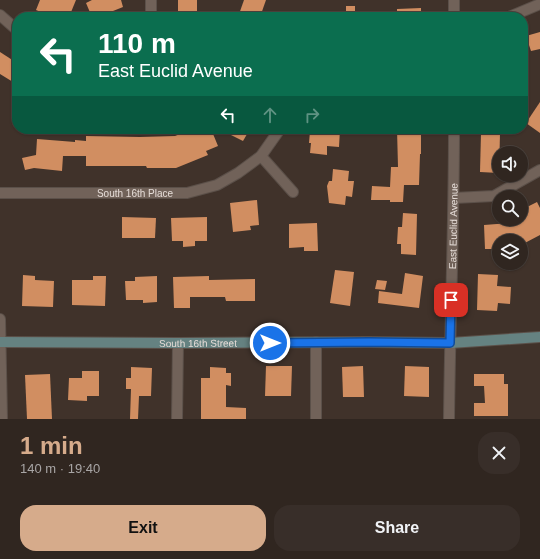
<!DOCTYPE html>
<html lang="en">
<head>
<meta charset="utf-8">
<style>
  :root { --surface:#302620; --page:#382e29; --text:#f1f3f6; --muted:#a8a5a5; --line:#4b433e; --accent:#d6ab8b }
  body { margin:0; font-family:Helvetica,sans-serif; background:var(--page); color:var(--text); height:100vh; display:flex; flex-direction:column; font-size:15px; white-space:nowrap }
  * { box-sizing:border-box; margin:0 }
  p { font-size:13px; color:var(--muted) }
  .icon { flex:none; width:22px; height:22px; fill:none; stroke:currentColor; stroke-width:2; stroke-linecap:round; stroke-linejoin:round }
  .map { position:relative; height:419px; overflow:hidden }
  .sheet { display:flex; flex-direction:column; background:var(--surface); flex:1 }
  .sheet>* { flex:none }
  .top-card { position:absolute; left:12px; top:12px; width:516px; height:122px; border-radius:16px; box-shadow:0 1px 3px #0004,0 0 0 1px var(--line); background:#0b6e4f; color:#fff; overflow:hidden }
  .fabs { position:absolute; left:492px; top:146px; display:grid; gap:8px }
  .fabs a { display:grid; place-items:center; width:36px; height:36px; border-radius:50%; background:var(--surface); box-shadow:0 1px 3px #0004,0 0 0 1px var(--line); font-size:20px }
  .pin { position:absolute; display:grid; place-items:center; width:34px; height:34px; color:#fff; margin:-17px; border-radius:8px; box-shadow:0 2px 6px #0006 }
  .me { position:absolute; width:44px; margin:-22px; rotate:90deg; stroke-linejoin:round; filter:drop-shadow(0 0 3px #0008) }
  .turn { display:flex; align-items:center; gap:14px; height:84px; padding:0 20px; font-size:18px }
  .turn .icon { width:52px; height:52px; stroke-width:2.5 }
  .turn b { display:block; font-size:28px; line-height:34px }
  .lanes { display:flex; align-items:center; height:38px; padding:0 20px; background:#0003; justify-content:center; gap:20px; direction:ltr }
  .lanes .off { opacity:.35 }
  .round { display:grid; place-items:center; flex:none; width:42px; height:42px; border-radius:16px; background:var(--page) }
  .summary { display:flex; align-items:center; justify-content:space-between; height:68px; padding:0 20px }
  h1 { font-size:24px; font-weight:700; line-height:30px; color:var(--accent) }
  .cta { display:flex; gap:8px; margin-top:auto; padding:8px 20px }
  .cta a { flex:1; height:46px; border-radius:16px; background:var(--accent); color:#111; font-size:16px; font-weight:700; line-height:46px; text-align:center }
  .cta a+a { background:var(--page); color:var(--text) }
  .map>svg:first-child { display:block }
</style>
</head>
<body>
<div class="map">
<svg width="540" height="419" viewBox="0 0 540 419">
  <rect width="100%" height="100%" fill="#40322a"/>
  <!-- building -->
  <g fill="#d18e61">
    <polygon points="40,0 76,0 69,17 52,17 36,10"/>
    <polygon points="92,0 121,0 123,7 98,17 92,17 86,3"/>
    <rect x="178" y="0" width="19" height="17"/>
    <polygon points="244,0 266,0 260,17 238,17"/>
    <rect x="346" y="6" width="9" height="11"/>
    <polygon points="421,8 421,17 397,17 397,9"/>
    <polygon points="540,32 540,49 531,51 526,36"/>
    <polygon points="0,52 17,63 17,76 13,82 0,74"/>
    <polygon points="540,102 540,133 526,123"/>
    <polygon points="193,129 211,129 218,146 206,151 208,155 176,168 147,168 146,166 86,166 86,156 63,156 62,171 34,168 25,170 22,158 36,155 37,139 75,142 75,140 86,141 86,136 140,137 175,136"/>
    <polygon points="219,129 250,129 243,141"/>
    <polygon points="313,129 340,129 339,147 327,146 327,155 310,153 311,143 309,143 310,131 313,131"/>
    <polygon points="397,129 421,129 421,154 420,154 419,185 404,185 403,202 390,202 390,200 371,200 372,186 390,187 391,167 398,167"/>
    <polygon points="481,133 500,133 499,173 480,172"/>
    <polygon points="333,169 349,171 348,181 354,181 352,197 346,196 345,205 329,203 327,186 329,181 332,181"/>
    <polygon points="257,200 259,225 250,226 251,230 233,232 230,203"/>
    <polygon points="537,202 540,208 540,235 521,245 521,241 499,241 499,249 485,249 484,225 511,223 518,219 521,219 521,217 526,215 523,209"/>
    <polygon points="403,213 417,214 416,255 401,254 401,244 397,244 398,227 402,227"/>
    <polygon points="122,217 156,218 155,238 122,238"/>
    <polygon points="207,217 207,241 195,241 195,246 183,247 183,241 172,241 171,218"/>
    <polygon points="317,223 318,251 304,251 304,247 289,248 289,224"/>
    <polygon points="335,270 354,272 350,306 330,303"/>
    <polygon points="405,273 423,276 419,308 378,303 379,291 402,294"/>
    <polygon points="478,274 498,275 497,286 511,287 510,304 498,303 497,311 477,310"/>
    <polygon points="23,275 35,276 35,280 54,281 53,307 22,306"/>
    <polygon points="93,276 106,276 105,306 72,305 72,280 93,280"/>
    <polygon points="157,276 157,302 143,303 143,300 126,300 125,281 135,281 135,277"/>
    <polygon points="209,276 209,280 255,279 255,301 226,301 225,297 190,297 190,308 174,308 173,277"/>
    <polygon points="377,280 387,281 385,290 375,289"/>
    <polygon points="266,366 292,366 291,396 265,396"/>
    <polygon points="363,366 364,397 343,397 342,367"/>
    <polygon points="405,366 429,367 429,397 404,396"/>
    <polygon points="131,367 152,368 151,396 139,396 138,419 130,419 131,389 126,389 126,378 131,378"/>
    <polygon points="210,367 226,368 226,373 231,373 231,386 226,385 226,407 246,408 246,419 201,419 201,378 210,378"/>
    <polygon points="82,371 99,371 99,396 87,396 87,401 68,400 69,378 82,378"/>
    <polygon points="50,374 52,419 27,419 25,375"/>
    <polygon points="474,374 504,374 504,384 508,384 508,416 474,416 474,403 485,403 484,386 474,386"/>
  </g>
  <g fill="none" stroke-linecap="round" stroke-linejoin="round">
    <defs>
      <g id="street">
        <polyline points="151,0 151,17"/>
        <polyline points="454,0 454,17"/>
        <polyline points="0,15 17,30"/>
        <polyline points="509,17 540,4"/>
        <polyline points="261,156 293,192"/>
        <path id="s1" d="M 0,193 L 187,193 L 217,185 L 238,173 L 261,156 L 280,129"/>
        <polyline points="454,198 494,196 540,170"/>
        <polyline points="0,319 2,419"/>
        <polyline points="177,419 178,343"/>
        <polyline points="316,419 316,342"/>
        <path id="s2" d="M 449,419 C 450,322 454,226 454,129"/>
      </g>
      <g id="secondary">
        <path id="s3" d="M 0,342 L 178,343 L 369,342 L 450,343 L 540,337"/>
      </g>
    </defs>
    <!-- street casing -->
    <use href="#street" stroke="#5b5049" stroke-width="12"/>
    <!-- secondary casing -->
    <use href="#secondary" stroke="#5b5049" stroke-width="12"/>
    <!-- street -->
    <use href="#street" stroke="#716259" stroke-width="10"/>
    <!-- secondary -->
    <use href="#secondary" stroke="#658281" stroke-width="10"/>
  </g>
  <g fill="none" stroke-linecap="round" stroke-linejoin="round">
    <defs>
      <polyline id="route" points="270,343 369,342 450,343 451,300"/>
    </defs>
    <!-- route casing -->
    <use href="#route" stroke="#114b97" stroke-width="10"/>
    <!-- route -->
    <use href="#route" stroke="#1a73e8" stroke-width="7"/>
  </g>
  <g text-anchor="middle" stroke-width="4" stroke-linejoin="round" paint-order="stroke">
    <!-- street labels -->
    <g font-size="10" fill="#e5dcd7" stroke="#40322a">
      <text dy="4" stroke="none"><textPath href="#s1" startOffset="135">South 16th Place</textPath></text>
      <text dy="4" stroke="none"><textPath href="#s2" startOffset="193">East Euclid Avenue</textPath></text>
      <text dy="4" stroke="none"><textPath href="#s3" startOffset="198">South 16th Street</textPath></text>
    </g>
  </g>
</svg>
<div class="fabs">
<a><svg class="icon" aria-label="sound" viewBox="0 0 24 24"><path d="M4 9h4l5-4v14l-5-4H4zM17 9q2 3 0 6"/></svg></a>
<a><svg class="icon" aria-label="search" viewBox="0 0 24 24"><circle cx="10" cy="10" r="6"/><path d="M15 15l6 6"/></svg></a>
<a><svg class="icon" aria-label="layers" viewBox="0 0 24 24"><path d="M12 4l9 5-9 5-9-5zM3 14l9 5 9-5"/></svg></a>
</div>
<div class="pin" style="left:451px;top:300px;background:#d93025"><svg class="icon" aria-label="arrive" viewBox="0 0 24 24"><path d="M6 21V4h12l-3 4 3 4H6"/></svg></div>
<svg class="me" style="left:270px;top:343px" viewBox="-20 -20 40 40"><circle r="17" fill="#1a73e8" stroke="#fff" stroke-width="3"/><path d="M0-11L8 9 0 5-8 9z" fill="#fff"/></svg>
<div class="top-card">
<div class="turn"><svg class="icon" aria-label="left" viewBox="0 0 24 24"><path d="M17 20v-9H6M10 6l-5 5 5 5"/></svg><div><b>110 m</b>East Euclid Avenue</div></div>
<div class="lanes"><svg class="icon" aria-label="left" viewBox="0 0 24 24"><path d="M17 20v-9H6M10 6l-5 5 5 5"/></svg><svg class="icon off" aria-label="ahead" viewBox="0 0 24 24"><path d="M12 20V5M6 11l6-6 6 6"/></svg><svg class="icon off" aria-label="right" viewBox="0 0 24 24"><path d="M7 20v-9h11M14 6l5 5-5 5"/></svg></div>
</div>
</div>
<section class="sheet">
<div class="summary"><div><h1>1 min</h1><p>140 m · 19:40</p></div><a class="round"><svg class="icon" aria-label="close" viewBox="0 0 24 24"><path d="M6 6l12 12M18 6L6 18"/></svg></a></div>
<div class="cta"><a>Exit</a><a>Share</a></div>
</section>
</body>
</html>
